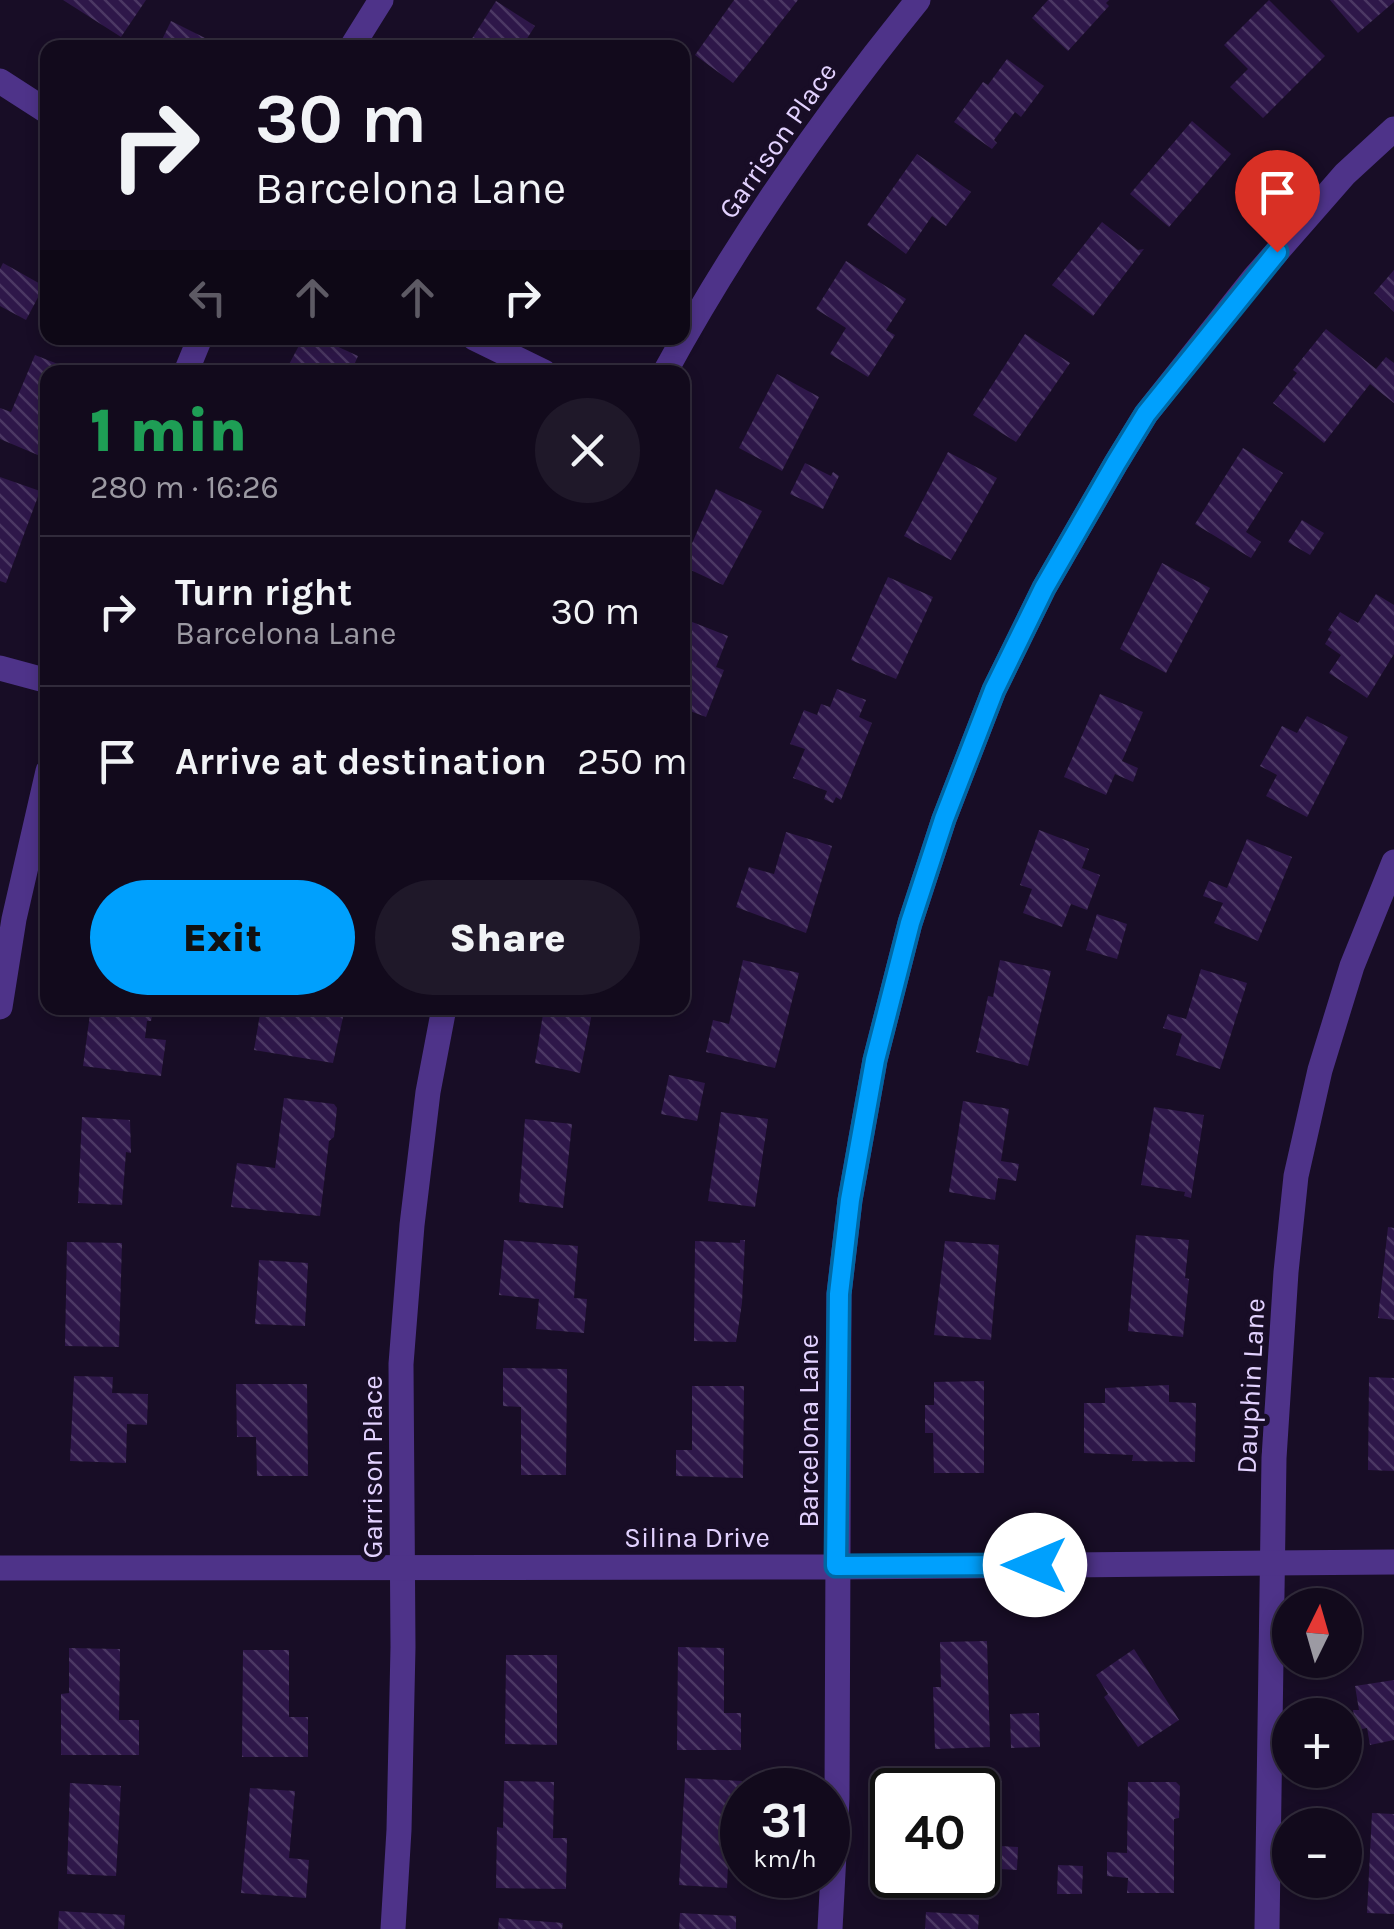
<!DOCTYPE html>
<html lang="en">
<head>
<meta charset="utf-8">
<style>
  :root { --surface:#120a1c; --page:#1f1829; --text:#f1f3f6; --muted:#9c9aa3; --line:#312b3b; --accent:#00a0fd }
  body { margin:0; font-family:Karla,sans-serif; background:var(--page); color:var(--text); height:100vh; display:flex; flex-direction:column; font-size:38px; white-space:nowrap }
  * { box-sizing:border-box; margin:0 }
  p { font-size:32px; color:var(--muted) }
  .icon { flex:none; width:55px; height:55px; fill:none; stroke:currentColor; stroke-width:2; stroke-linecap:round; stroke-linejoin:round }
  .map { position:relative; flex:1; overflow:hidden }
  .drawer { position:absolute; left:40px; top:365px; width:650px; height:650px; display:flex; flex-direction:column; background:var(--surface); border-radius:20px; box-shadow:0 5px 15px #0003,0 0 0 2px var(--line) }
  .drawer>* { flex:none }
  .banner { position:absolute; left:40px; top:40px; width:650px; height:305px; border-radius:20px; box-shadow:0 5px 15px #0003,0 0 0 2px var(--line); background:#120a1c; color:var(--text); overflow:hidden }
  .needle { width:65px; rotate:5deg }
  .controls { position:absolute; left:1272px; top:1588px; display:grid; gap:20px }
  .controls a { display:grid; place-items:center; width:90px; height:90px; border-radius:50%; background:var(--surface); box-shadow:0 5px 15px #0003,0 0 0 2px var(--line); font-size:50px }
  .speed { position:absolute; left:720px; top:1768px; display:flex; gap:20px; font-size:50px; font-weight:700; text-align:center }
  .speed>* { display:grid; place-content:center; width:130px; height:130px; border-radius:50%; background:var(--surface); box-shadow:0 5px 15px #0003,0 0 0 2px var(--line); line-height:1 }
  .speed small { font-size:25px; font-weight:400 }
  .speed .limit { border:5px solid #111; border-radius:15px; background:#fff; color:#111 }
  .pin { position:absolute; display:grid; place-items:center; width:85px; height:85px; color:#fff; margin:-102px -42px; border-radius:50% 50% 50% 0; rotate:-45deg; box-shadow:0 0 10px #0007 }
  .pin .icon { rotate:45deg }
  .me { position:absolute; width:110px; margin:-55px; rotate:270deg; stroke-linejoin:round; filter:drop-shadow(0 0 8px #0008) }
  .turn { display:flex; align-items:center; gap:35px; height:210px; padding:0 50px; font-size:45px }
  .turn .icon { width:130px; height:130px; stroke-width:2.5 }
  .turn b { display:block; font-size:70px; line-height:85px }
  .lanes { display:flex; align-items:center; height:95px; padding:0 50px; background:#0003; justify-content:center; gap:50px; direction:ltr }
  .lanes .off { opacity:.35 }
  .round { display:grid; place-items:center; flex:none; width:105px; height:105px; border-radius:52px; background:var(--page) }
  .overview { display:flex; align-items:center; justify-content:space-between; height:170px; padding:0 50px }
  h1 { font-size:60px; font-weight:800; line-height:75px; color:#1e9e55 }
  .primary-button { display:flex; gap:20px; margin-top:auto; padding:20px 50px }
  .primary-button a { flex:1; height:115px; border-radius:60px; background:var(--accent); color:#111; font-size:40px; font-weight:800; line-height:115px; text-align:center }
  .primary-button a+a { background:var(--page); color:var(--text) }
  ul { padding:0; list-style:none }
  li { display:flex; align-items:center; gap:30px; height:150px; padding:0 50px; border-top:2px solid var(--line) }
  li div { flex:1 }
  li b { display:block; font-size:38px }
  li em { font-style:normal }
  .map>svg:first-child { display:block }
</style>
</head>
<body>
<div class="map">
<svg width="1394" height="1929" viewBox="0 0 1394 1929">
  <defs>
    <pattern id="building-back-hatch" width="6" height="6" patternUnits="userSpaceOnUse" patternTransform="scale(2.5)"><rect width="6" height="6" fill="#2e1749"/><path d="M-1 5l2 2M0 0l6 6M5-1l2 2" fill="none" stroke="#4c3864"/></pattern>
  </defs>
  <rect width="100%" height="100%" fill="#180d26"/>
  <!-- building -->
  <g fill="url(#building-back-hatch)">
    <polygon points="63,0 146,0 121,37"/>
    <polygon points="734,0 798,0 733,83 695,55"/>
    <polygon points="1048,0 1109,0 1106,3 1109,6 1068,51 1032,18"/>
    <polygon points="1269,0 1325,56 1263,118 1230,87 1248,69 1224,45"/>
    <polygon points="1330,0 1394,0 1394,2 1358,33"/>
    <polygon points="496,1 535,26 521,48 466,48"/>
    <polygon points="171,21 225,48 158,48"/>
    <polygon points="1007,59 1044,86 1021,117 1015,112 994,140 997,143 992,149 954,122 983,82 988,85"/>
    <polygon points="1192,121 1231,154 1169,227 1130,194"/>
    <polygon points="917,154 971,192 946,226 932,216 906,254 867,225"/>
    <polygon points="1102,222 1138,250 1144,249 1093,316 1052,285"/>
    <polygon points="846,261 906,299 886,330 895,335 868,377 830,354 846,328 816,309"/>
    <polygon points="3,263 44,286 26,320 0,306 0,269"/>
    <polygon points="1394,270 1394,312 1374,293"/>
    <polygon points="1326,329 1376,369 1386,357 1394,363 1394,403 1370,384 1324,443 1273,403 1297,373 1293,370"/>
    <polygon points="1025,334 1070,363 1016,442 973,415"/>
    <polygon points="303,338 319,338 358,356 351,372 289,372 286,370"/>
    <polygon points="35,355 78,372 48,372 48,453 45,458 0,439 0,408 11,412"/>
    <polygon points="777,374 819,397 782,471 739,448"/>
    <polygon points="1243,448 1283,473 1246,532 1261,542 1251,558 1195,524"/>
    <polygon points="948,452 997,478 951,560 904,536"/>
    <polygon points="805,463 831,476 833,472 839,476 823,509 790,494"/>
    <polygon points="0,477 40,491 6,583 0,581"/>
    <polygon points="716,489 762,511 723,585 682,566"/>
    <polygon points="1302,520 1324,533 1310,555 1288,542"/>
    <polygon points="1162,563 1210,588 1166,673 1120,649"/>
    <polygon points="888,577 933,597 896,679 851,660"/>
    <polygon points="1376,594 1394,605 1394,654 1367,698 1329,673 1341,655 1325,644 1332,632 1328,630 1340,612 1358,623"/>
    <polygon points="682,618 728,636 716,667 724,670 706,717 682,708"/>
    <polygon points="837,689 866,700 859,717 872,723 841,800 836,797 833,803 824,799 827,791 793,778 805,749 790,744 804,710 817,715 821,704 830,707"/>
    <polygon points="1100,694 1143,712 1122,761 1138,768 1133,782 1115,774 1106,795 1064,777"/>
    <polygon points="1307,716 1348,737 1307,817 1266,796 1277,775 1260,766 1282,726 1297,733"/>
    <polygon points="1039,830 1089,849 1082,868 1100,875 1087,910 1071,904 1062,927 1023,913 1032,889 1020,885"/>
    <polygon points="786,832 832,846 806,933 736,907 749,867 774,874"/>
    <polygon points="1247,839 1292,857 1258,941 1214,923 1223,903 1203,896 1209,881 1227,888"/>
    <polygon points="1097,914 1127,924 1117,959 1086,950"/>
    <polygon points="743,960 799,973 775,1068 706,1052 713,1020 729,1024"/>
    <polygon points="1000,960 1051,971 1028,1066 976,1052 988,996 993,997"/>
    <polygon points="1201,969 1247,983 1220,1069 1176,1055 1182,1034 1163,1028 1168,1014 1186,1019"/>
    <polygon points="102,1008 154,1008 151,1021 147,1021 145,1038 166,1040 161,1076 83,1066 90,1014 101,1015"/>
    <polygon points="261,1008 345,1008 333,1063 254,1050"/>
    <polygon points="544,1008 593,1008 580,1073 535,1063"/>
    <polygon points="669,1075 705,1083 697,1121 661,1114"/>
    <polygon points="284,1098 334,1104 337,1108 334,1137 329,1141 320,1216 231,1207 237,1163 275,1168"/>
    <polygon points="963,1101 1009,1109 1001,1161 1019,1164 1016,1181 998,1178 995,1200 949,1192"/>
    <polygon points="1154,1107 1204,1115 1191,1198 1184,1196 1185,1192 1141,1185"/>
    <polygon points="721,1112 768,1119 755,1207 708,1201"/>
    <polygon points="82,1117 130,1120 131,1153 126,1152 122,1205 78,1203"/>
    <polygon points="525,1119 572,1124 563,1208 519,1202"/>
    <polygon points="1388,1227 1394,1228 1394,1320 1378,1318"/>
    <polygon points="1136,1235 1189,1240 1185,1278 1189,1279 1183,1337 1128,1331"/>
    <polygon points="504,1240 578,1246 574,1298 587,1299 584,1333 536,1329 539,1299 499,1295"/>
    <polygon points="740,1240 745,1240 742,1303 736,1342 694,1341 695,1241 740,1243"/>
    <polygon points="945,1241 999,1245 991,1340 934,1335"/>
    <polygon points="67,1242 122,1243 119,1347 65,1346"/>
    <polygon points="259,1260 308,1263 305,1326 255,1324"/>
    <polygon points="503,1368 567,1369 566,1475 521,1475 521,1407 503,1406"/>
    <polygon points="74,1376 113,1377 112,1393 148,1394 147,1425 127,1424 126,1463 70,1461"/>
    <polygon points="1369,1377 1394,1378 1394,1471 1368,1470"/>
    <polygon points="984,1381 984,1473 934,1473 933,1433 925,1433 925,1405 934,1405 934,1382"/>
    <polygon points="236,1384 307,1384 308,1476 257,1476 256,1437 237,1437"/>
    <polygon points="1169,1385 1169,1402 1196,1403 1195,1462 1132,1461 1133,1455 1084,1453 1084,1403 1105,1403 1105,1388"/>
    <polygon points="692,1386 744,1386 743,1478 676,1476 676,1450 692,1450"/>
    <polygon points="987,1641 990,1747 935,1749 933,1687 941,1687 940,1642"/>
    <polygon points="678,1647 724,1648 724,1713 741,1713 741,1750 677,1750"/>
    <polygon points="69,1648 120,1649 119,1720 139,1720 139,1755 61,1755 61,1694 69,1693"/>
    <polygon points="1134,1649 1179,1720 1138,1747 1104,1697 1108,1694 1096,1675"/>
    <polygon points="243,1650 289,1650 289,1717 308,1717 308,1757 242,1757"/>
    <polygon points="506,1655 557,1655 557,1745 505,1744"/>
    <polygon points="1394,1680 1394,1740 1370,1745 1367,1728 1357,1730 1353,1710 1359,1710 1355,1686"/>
    <polygon points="1039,1713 1040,1747 1011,1748 1010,1714"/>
    <polygon points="938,1777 1002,1781 999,1846 1018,1847 1017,1870 999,1869 998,1883 952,1882 952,1875 978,1875 978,1790 937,1790"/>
    <polygon points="685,1778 742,1781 738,1842 729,1842 727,1888 679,1885"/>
    <polygon points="504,1781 554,1782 553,1838 567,1838 566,1889 496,1888 497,1827 503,1828"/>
    <polygon points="1128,1782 1176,1782 1180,1786 1179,1818 1174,1819 1174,1893 1127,1893 1128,1878 1107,1876 1107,1852 1127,1853"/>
    <polygon points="70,1783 121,1786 116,1876 67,1874"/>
    <polygon points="250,1788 295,1791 289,1858 309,1860 306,1898 241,1893"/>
    <polygon points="1372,1813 1394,1814 1394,1914 1367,1913"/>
    <polygon points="1058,1865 1083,1866 1082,1894 1057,1894"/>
    <polygon points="59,1911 125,1915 124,1929 58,1929"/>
    <polygon points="926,1912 979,1915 978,1929 925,1929"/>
    <polygon points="680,1913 736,1916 736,1929 679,1929"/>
    <polygon points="499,1918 563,1923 562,1929 498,1929"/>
  </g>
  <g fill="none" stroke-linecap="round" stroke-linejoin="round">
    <!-- minor -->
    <g stroke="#4e3389" stroke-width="25">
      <polyline points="351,48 381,0"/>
      <polyline points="0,81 48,112"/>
      <polyline points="474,338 544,372"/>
      <polyline points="186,372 200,338"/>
      <path d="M 665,372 C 737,240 823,117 918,0"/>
      <polyline points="0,668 48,681"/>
      <polyline points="0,1007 14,919 48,771"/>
      <polyline points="393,1929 399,1830 403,1647 401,1364 412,1225 428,1092 444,1008"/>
      <polyline points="830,1929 837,1798 839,1294 850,1200 875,1060 910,923 944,819 994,690 1044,588 1116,463 1146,414 1254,278 1345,174 1394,129"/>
      <polyline points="1267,1929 1274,1458 1286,1272 1296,1176 1320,1070 1352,966 1394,862"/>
    </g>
    <!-- tertiary -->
    <polyline stroke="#4e3389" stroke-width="25" points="0,1568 837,1567 1394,1562"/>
  </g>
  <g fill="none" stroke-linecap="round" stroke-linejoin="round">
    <defs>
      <polyline id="route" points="1035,1565 836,1566 839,1294 850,1200 875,1060 910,923 944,819 994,690 1044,588 1116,463 1146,414 1277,252"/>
    </defs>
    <!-- route casing -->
    <use href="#route" stroke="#0068a4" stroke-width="25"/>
    <!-- route -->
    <use href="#route" stroke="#00a0fd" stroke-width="18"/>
  </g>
  <g text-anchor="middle" stroke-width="10" stroke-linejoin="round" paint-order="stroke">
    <!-- street labels -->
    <g font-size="28" fill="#e3d2ff" stroke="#180d26">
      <text transform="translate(777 140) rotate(-55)" y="10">Garrison Place</text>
      <text transform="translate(1250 1386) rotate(-87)" y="10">Dauphin Lane</text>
      <text transform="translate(808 1431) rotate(-90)" y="10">Barcelona Lane</text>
      <text transform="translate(372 1467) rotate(-90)" y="10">Garrison Place</text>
      <text x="697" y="1547">Silina Drive</text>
    </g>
  </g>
</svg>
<div class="controls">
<a><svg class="needle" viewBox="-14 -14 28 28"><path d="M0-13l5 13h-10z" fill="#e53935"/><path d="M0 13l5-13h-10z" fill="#9c9aa3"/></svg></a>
<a>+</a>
<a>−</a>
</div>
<div class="speed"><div>31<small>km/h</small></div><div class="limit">40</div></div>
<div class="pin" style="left:1277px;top:252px;background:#d93025"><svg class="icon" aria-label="arrive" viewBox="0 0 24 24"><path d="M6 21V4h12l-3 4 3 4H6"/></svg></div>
<svg class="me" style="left:1035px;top:1565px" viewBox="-20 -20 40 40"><circle r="19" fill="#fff"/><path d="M0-13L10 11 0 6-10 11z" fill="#00a0fd"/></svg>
<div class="banner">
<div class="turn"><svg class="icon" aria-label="right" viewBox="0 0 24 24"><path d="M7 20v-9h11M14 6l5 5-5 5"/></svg><div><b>30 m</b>Barcelona Lane</div></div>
<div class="lanes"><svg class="icon off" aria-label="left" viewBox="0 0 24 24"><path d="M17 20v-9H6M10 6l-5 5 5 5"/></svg><svg class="icon off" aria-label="ahead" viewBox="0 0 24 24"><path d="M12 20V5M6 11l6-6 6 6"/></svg><svg class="icon off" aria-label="ahead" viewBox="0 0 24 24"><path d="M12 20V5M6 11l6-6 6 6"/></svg><svg class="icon" aria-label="right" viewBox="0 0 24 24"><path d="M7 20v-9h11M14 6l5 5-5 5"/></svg></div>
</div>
<section class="drawer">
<div class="overview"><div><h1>1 min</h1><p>280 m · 16:26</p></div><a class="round"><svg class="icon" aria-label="close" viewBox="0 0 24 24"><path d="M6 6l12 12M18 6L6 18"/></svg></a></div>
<ul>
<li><svg class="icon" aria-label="right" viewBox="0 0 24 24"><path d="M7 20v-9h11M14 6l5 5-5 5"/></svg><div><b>Turn right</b><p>Barcelona Lane</p></div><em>30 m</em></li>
<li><svg class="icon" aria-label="arrive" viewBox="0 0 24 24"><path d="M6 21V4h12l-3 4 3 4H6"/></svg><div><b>Arrive at destination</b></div><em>250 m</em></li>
</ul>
<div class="primary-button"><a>Exit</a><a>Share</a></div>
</section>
</div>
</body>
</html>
